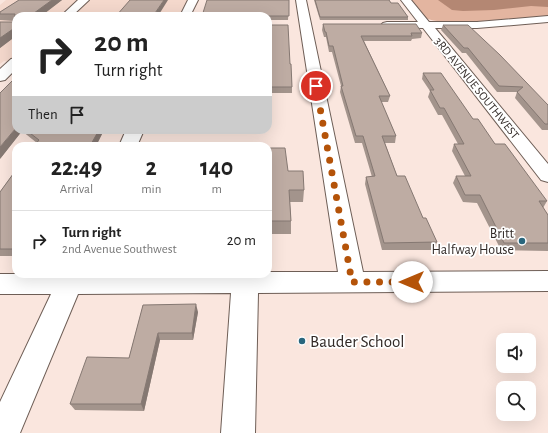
<!DOCTYPE html>
<html lang="en">
<head>
<meta charset="utf-8">
<style>
  :root { --surface:#fff; --page:#f6f6f6; --text:#222; --muted:#767676; --line:#e0e0e0 }
  body { margin:0; font-family:"Alegreya Sans",sans-serif; background:var(--page); color:var(--text); height:100vh; display:flex; flex-direction:column; font-size:15px; white-space:nowrap }
  * { box-sizing:border-box; margin:0 }
  p { font-size:13px; color:var(--muted) }
  .icon { flex:none; width:22px; height:22px; fill:none; stroke:currentColor; stroke-width:2; stroke-linecap:round; stroke-linejoin:round }
  .map { position:relative; flex:1; overflow:hidden }
  .drawer { position:absolute; left:12px; top:142px; width:260px; height:136px; display:flex; flex-direction:column; background:var(--surface); border-radius:12px; box-shadow:0 4px 16px #0002 }
  .drawer>* { flex:none }
  .top-card { position:absolute; left:12px; top:12px; width:260px; height:122px; border-radius:12px; box-shadow:0 4px 16px #0002; background:#fff; color:var(--text); overflow:hidden }
  .fabs { position:absolute; left:496px; top:333px; display:grid; gap:8px }
  .fabs a { display:grid; place-items:center; width:40px; height:40px; border-radius:8px; background:var(--surface); box-shadow:0 4px 16px #0002; font-size:20px }
  .pin { position:absolute; display:grid; place-items:center; width:34px; height:34px; color:#fff; margin:-17px; border:2px solid #fff; border-radius:50%; box-shadow:0 1px 4px #0007 }
  .me { position:absolute; width:44px; margin:-22px; rotate:270deg; stroke-linejoin:round; filter:drop-shadow(0 0 3px #0008) }
  .turn { display:flex; align-items:center; gap:14px; height:84px; padding:0 16px; font-size:18px }
  .turn .icon { width:52px; height:52px; stroke-width:2.5 }
  .turn b { display:block; font-size:28px; line-height:34px }
  .then { display:flex; align-items:center; height:38px; padding:0 16px; background:#0003; gap:8px; font-size:15px }
  .eta { display:flex; justify-content:space-evenly; align-items:center; height:68px; text-align:center }
  .eta b { font-size:24px; font-weight:600; line-height:28px }
  ul { padding:0; list-style:none }
  li { display:flex; align-items:center; gap:12px; height:60px; padding:0 16px; border-top:1px solid var(--line) }
  li div { flex:1 }
  li b { display:block; font-size:15px }
  li em { font-style:normal }
  .map>svg:first-child { display:block }
</style>
</head>
<body>
<div class="map">
<svg width="548" height="433" viewBox="0 0 548 433">
  <rect width="100%" height="100%" fill="#fae6de"/>
  <!-- built -->
  <g fill="#f4d8cc">
    <polygon points="6,0 79,0 61,16 16,16 16,24 0,24 0,5"/>
    <polygon points="89,0 187,0 179,16 72,16"/>
    <polygon points="0,27 16,27 16,56 10,62 4,61 0,64"/>
  </g>
  <!-- green -->
  <path fill="#e3b5a0" d="M 409,0 L 548,0 L 548,16 C 527,17 440,27 426,18 C 419,15 414,5 409,0 Z"/>
  <!-- water -->
  <polygon fill="#b48773" points="438,0 548,0 548,7 531,6 494,10 463,11 452,10"/>
  <g fill="none" stroke-linecap="round" stroke-linejoin="round">
    <defs>
      <g id="minor">
        <polygon points="78,0 89,0 72,16 61,16"/>
        <polygon points="188,0 198,0 190,16 180,16"/>
        <polygon points="296,0 306,0 363,272 548,271 548,291 258,293 255,433 221,433 231,293 78,294 20,433 0,433 0,402 51,294 0,294 0,274 268,274 268,272 338,272"/>
        <polygon points="401,0 411,0 429,22 477,22 548,16 548,22 477,28 435,28 548,164 548,182 541,180 423,28 383,27 381,25 383,23 387,22 418,22"/>
        <polygon points="16,58 16,69 5,80 0,81 0,69 11,59"/>
        <polygon points="126,130 144,130 137,146 119,146"/>
      </g>
    </defs>
    <!-- minor casing -->
    <use href="#minor" stroke="#6e5e56" stroke-width="2"/>
    <!-- minor -->
    <use href="#minor" fill="#fff" fill-rule="evenodd"/>
  </g>
  <!-- wall -->
  <g fill="#a3948c">
    <polygon points="19,0 62,0 0,48 0,22 14,22 14,21 0,20 0,12"/>
    <polygon points="289,0 288,20 268,20 268,16"/>
    <polygon points="314,0 389,0 391,3 408,17 408,20 320,20"/>
    <polygon points="323,24 422,33 421,38 412,39 411,41 364,41 390,96 388,102 381,102 396,136 395,143 385,143 397,176 423,218 437,242 434,250 382,250 365,184 366,177 372,177 362,143 355,143 340,92 341,86 332,52 329,52 326,37 324,37 322,30"/>
    <polygon points="268,25 290,64 292,87 292,93 268,93"/>
    <polygon points="443,25 548,105 548,130 542,130 515,98 517,92 497,92 466,53 462,53 441,30"/>
    <polygon points="423,73 473,119 495,144 547,201 543,208 548,215 548,251 501,250 477,203 463,202 453,183 456,176 465,176 452,151 454,144 458,144 442,115 438,115 428,97 430,91 422,79"/>
    <polygon points="16,130 104,130 96,146 34,146 37,143 22,131 0,159"/>
    <polygon points="268,148 304,190 303,202 290,202 291,221 291,234 268,234"/>
    <polygon points="16,170 16,256 0,256 0,192"/>
    <polygon points="143,305 198,312 193,340 160,340 144,411 75,410 70,404 129,358"/>
  </g>
  <!-- shaded-wall -->
  <g fill="#857872">
    <polygon points="52,0 62,0 41,16 30,16"/>
    <polygon points="164,0 168,0 158,16 153,16"/>
    <polygon points="16,27 16,36 0,48 0,38"/>
    <polygon points="16,128 16,130 21,130 22,131 0,159 0,147"/>
    <polygon points="99,130 104,130 96,146 90,146"/>
    <polygon points="196,304 198,312 193,340 192,333"/>
    <polygon points="158,333 160,340 144,411 141,404"/>
  </g>
  <!-- building -->
  <g fill="#beaca3" stroke="#857872">
    <polygon points="19,0 52,0 30,16 16,16 16,27 0,38 0,22 14,22 15,14 0,14 0,12"/>
    <polygon points="130,0 164,0 153,16 116,16"/>
    <polygon points="207,0 289,0 289,16 202,16"/>
    <polygon points="315,0 389,0 391,3 398,3 408,17 320,17"/>
    <polygon points="323,24 416,24 422,33 411,33 412,36 361,36 390,96 379,96 396,136 382,136 397,176 405,176 423,218 426,218 437,242 384,243 366,177 375,176 363,136 356,136 341,86 343,86 333,46 329,46 326,32 325,32"/>
    <polygon points="268,25 288,25 290,64 291,64 292,87 268,87"/>
    <polygon points="443,25 468,25 500,55 548,105 548,124 545,124 517,92 523,87 499,86 468,48 464,48"/>
    <polygon points="423,73 441,73 473,119 478,119 495,144 505,144 547,201 539,201 548,215 548,243 504,243 480,195 465,195 456,176 471,176 454,144 464,144 444,108 440,108 430,90 434,90"/>
    <polygon points="16,77 16,128 0,147 0,93"/>
    <polygon points="26,130 99,130 90,146 34,146 39,140"/>
    <polygon points="268,148 285,148 288,171 303,171 304,190 289,190 291,221 268,221"/>
    <polygon points="16,170 16,249 0,249 0,192"/>
    <polygon points="196,304 192,333 158,333 141,404 70,404 87,357 129,358 143,305"/>
  </g>
  <g fill="none" stroke-linecap="round" stroke-linejoin="round">
    <!-- route -->
    <polyline stroke="#b45309" stroke-width="7" stroke-dasharray="0 12.6" points="316,86 352,282 412,282"/>
  </g>
  <!-- markers -->
  <g fill="#29667d" stroke="#fff" stroke-width="1.5">
    <circle cx="522" cy="241" r="4"/>
    <circle cx="302" cy="341" r="4"/>
  </g>
  <g text-anchor="middle" stroke-width="3.5" stroke-linejoin="round" paint-order="stroke">
    <!-- far-street labels -->
    <g font-size="12" fill="#322a27" stroke="#fff">
      <text transform="translate(477 88) rotate(51)" y="4">3RD AVENUE SOUTHWEST</text>
    </g>
    <!-- poi labels -->
    <g font-size="14" fill="#322a27" stroke="#fff" text-anchor="end">
      <text x="514" y="238">Britt<tspan x="514" dy="16">Halfway House</tspan></text>
    </g>
    <!-- near-poi labels -->
    <g font-size="17" fill="#322a27" stroke="#fff" text-anchor="start">
      <text x="310" y="347">Bauder School</text>
    </g>
  </g>
</svg>
<div class="fabs">
<a><svg class="icon" aria-label="sound" viewBox="0 0 24 24"><path d="M4 9h4l5-4v14l-5-4H4zM17 9q2 3 0 6"/></svg></a>
<a><svg class="icon" aria-label="search" viewBox="0 0 24 24"><circle cx="10" cy="10" r="6"/><path d="M15 15l6 6"/></svg></a>
</div>
<div class="pin" style="left:316px;top:86px;background:#d93025"><svg class="icon" aria-label="arrive" viewBox="0 0 24 24"><path d="M6 21V4h12l-3 4 3 4H6"/></svg></div>
<svg class="me" style="left:412px;top:282px" viewBox="-20 -20 40 40"><circle r="19" fill="#fff"/><path d="M0-13L10 11 0 6-10 11z" fill="#b45309"/></svg>
<div class="top-card">
<div class="turn"><svg class="icon" aria-label="right" viewBox="0 0 24 24"><path d="M7 20v-9h11M14 6l5 5-5 5"/></svg><div><b>20 m</b>Turn right</div></div>
<div class="then">Then<svg class="icon" aria-label="arrive" viewBox="0 0 24 24"><path d="M6 21V4h12l-3 4 3 4H6"/></svg></div>
</div>
<section class="drawer">
<div class="eta">
<div><b>22:49</b><p>Arrival</p></div>
<div><b>2</b><p>min</p></div>
<div><b>140</b><p>m</p></div>
</div>
<ul>
<li><svg class="icon" aria-label="right" viewBox="0 0 24 24"><path d="M7 20v-9h11M14 6l5 5-5 5"/></svg><div><b>Turn right</b><p>2nd Avenue Southwest</p></div><em>20 m</em></li>
</ul>
</section>
</div>
</body>
</html>
